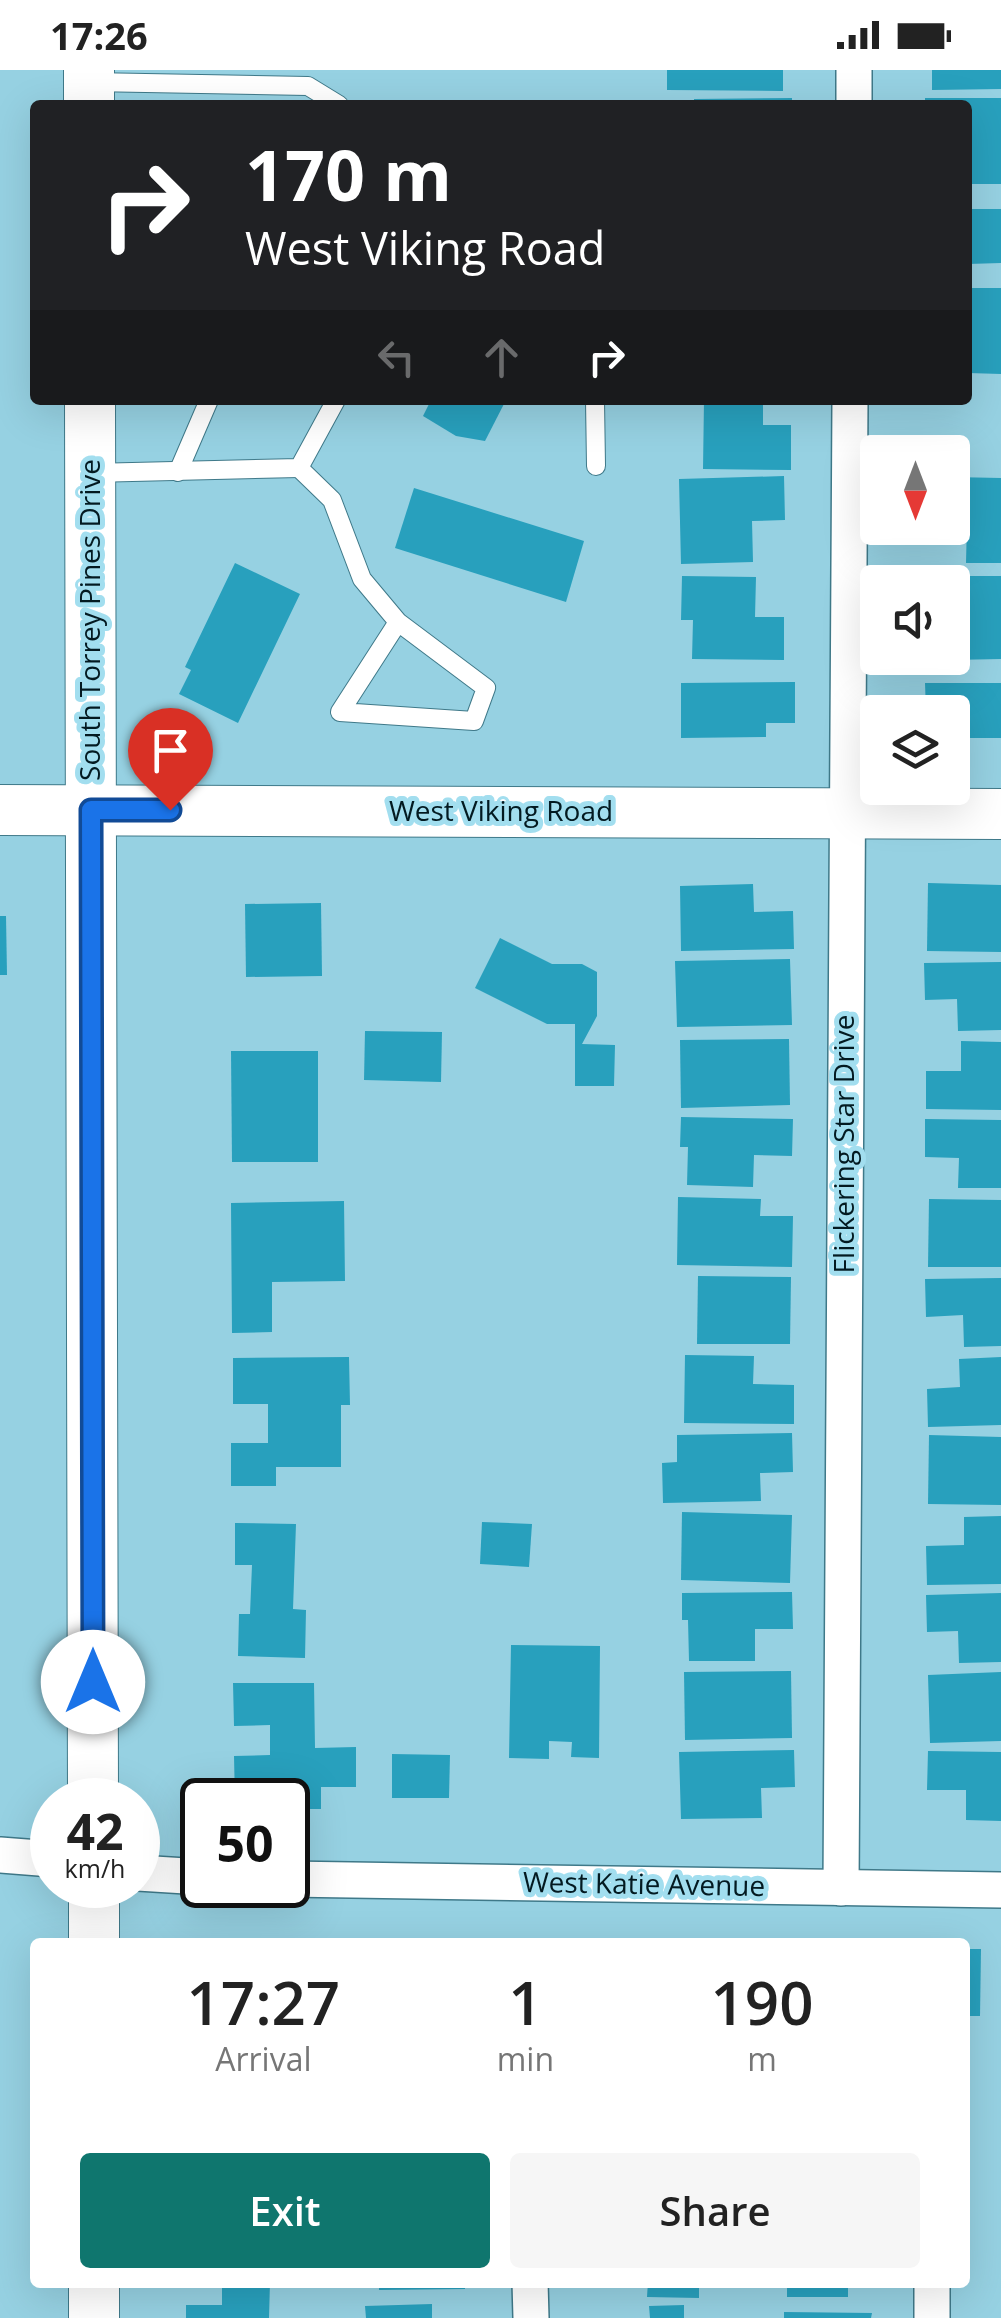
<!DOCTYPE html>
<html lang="en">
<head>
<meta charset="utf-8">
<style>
  :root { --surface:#fff; --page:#f6f6f6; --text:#222; --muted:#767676; --accent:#0f766e }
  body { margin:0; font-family:"Open Sans",sans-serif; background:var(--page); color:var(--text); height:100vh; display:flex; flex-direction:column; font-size:38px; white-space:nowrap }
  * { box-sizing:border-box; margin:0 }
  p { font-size:32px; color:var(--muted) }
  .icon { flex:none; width:55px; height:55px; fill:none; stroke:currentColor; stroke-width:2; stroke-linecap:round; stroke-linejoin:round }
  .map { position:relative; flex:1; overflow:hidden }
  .details { position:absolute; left:30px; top:1868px; width:940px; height:350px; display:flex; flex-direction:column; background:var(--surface); border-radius:10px; box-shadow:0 10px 40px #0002 }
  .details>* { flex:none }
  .top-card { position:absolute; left:30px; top:30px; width:942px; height:305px; border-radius:10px; box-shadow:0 10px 40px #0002; background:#202124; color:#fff; overflow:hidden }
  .needle { width:65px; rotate:180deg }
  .controls { position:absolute; left:860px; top:365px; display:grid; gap:20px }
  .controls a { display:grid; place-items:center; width:110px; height:110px; border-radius:10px; background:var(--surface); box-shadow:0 10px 40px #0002; font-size:50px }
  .speed { position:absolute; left:30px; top:1708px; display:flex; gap:20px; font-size:50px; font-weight:700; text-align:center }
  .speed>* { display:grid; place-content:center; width:130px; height:130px; border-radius:50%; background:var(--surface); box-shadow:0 10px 40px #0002; line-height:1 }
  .speed small { font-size:25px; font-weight:400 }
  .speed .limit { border:5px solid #111; border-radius:15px; background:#fff; color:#111 }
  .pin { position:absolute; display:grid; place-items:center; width:85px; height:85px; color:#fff; margin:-102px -42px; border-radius:50% 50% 50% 0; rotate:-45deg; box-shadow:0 0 10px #0007 }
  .pin .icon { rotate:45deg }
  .me { position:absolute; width:110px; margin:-55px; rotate:0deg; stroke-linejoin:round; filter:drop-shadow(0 0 8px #0008) }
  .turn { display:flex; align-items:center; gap:35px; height:210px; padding:0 50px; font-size:45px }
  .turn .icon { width:130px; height:130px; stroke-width:2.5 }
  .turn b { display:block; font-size:70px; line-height:85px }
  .lanes { display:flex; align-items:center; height:95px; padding:0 50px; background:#0003; justify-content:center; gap:50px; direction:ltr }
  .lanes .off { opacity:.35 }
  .eta { display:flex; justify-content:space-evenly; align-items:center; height:170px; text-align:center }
  .eta b { font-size:60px; font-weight:600; line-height:70px }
  .action { display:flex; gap:20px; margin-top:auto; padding:20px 50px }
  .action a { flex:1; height:115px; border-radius:10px; background:var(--accent); color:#fff; font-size:40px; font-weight:600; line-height:115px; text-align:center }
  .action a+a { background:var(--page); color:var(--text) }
  .status { display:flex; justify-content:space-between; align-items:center; height:70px; padding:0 50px; background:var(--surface); direction:ltr }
  .status svg { height:28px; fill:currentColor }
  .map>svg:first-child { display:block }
</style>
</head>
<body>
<div class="status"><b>17:26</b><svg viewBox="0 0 49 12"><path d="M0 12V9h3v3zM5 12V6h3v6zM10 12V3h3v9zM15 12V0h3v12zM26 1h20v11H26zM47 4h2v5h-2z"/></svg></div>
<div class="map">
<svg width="1001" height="2248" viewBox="0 0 1001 2248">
  <rect width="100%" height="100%" fill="#96d1e2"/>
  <!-- building -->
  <g fill="#28a0bd">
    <polygon points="667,0 783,0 783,21 667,20"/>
    <polygon points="932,0 1001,0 1001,19 932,20"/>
    <polygon points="792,28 792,35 694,35 694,29"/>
    <polygon points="925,28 1001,28 1001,114 968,114 968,35 925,35"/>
    <polygon points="968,139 1001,139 1001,193 968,194"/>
    <polygon points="968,218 1001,218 1001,304 968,303"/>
    <polygon points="431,330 506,330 485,371 456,366 423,346"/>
    <polygon points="704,330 763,330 763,355 791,355 791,400 703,399"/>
    <polygon points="784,406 785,450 752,451 753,492 681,494 679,409"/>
    <polygon points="952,407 1001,408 1001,493 966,493 967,451 952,451"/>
    <polygon points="414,418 584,471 566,532 395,478"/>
    <polygon points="235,493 300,524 238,653 179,624 191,600 185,597"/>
    <polygon points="682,506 756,507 755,547 784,547 784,590 692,589 693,550 681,550"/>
    <polygon points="962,506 1001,506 1001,589 952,590 952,545 963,544"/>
    <polygon points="795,612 795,653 766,653 766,667 681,668 681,613"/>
    <polygon points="925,613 1001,613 1001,668 953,668 952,642 926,642"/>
    <polygon points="928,813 1001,815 1001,882 927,881"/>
    <polygon points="753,814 754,842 793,841 794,879 681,881 680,816"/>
    <polygon points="321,833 322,906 246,907 245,834"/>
    <polygon points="0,846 6,846 7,905 0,905"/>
    <polygon points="500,868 552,894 582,894 597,902 597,946 582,974 615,975 614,1016 575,1016 575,954 547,954 475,918"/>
    <polygon points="790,889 792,955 677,957 675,891"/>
    <polygon points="1001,892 1001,960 958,961 957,929 925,930 924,893"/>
    <polygon points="365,961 442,962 441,1012 364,1010"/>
    <polygon points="789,969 790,1035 681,1038 680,970"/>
    <polygon points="961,971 1001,972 1001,1040 926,1039 926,1001 961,1001"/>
    <polygon points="231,981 318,981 318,1092 232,1092"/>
    <polygon points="681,1047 793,1049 792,1086 754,1085 753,1117 687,1115 688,1077 680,1077"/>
    <polygon points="925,1049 1001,1050 1001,1118 958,1118 959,1088 925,1087"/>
    <polygon points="678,1127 761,1129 760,1146 793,1146 792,1197 677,1195"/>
    <polygon points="929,1129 1001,1130 1001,1197 928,1197"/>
    <polygon points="344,1131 345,1211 272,1212 272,1262 232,1263 231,1133"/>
    <polygon points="698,1206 791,1207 790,1274 697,1274"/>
    <polygon points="1001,1208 1001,1276 964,1277 963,1245 926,1247 925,1209"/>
    <polygon points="685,1285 754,1286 753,1314 794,1315 794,1354 684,1353"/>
    <polygon points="349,1287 350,1335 341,1335 341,1397 276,1397 276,1416 231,1416 231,1373 268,1373 268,1334 233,1334 233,1288"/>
    <polygon points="1001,1287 1001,1355 928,1357 927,1319 960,1317 959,1289"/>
    <polygon points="792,1363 793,1402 760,1403 761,1431 663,1433 662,1393 677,1392 677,1365"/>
    <polygon points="929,1365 1001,1367 1001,1435 928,1434"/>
    <polygon points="682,1442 792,1445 790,1513 681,1510"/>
    <polygon points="1001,1446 1001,1514 927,1515 926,1476 964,1475 964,1447"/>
    <polygon points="482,1452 532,1454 529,1497 480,1494"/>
    <polygon points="235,1453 296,1454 293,1539 306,1540 305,1588 238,1586 239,1544 250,1544 252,1495 235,1495"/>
    <polygon points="792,1522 793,1559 755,1559 755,1591 689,1591 688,1550 682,1550 682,1523"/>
    <polygon points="1001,1523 1001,1592 959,1593 958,1561 927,1562 926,1525"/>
    <polygon points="511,1575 600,1576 599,1688 571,1687 572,1672 549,1671 549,1689 509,1688"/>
    <polygon points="791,1601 792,1668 685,1670 684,1602"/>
    <polygon points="1001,1602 1001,1671 930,1673 928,1605"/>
    <polygon points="233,1613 314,1613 315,1678 356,1677 356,1717 321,1717 321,1739 288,1739 288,1730 235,1730 234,1686 270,1685 270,1655 234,1656"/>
    <polygon points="794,1680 795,1717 761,1718 762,1748 681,1749 679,1682"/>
    <polygon points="928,1681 1001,1682 1001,1751 966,1750 966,1720 927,1720"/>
    <polygon points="392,1684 450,1685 449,1728 392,1728"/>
    <polygon points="965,1879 981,1879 980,1946 965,1946"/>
    <polygon points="222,2212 270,2212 269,2248 186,2248 186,2235 222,2235"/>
    <polygon points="379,2212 465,2212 465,2219 379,2220"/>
    <polygon points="648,2212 699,2212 699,2228 647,2227"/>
    <rect x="787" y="2212" width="61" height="15"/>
    <polygon points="432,2234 432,2248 366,2248 365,2236"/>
    <polygon points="684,2235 684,2248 650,2248 649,2236"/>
    <polygon points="784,2242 872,2243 871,2248 784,2248"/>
  </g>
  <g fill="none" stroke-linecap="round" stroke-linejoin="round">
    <defs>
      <g id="lane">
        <polyline points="90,12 308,16 339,35"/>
        <polyline points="595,330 596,396"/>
        <polyline points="299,398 332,430 362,509 398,552 340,642 474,651 486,618 398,552"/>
        <polyline points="178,402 209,330"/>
        <polyline points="91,403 299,398 336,330"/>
      </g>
      <g id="street">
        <polyline points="854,35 854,0"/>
        <polyline points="0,1785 52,1789"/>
        <polyline points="138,1803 202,1807"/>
        <polyline points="288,1809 1001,1820"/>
        <polyline points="841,1818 850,330"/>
        <polyline points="530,2212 531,2248"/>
        <polyline points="932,2212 932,2248"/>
      </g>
      <g id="secondary">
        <polyline points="89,0 89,35"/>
        <polyline points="90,330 93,1730"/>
        <polyline points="0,740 1001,744"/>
        <polyline points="94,1815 94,1872"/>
        <polyline points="94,2212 94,2248"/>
      </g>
    </defs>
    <!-- lane casing -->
    <use href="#lane" stroke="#3f7989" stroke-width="20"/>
    <!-- street casing -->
    <use href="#street" stroke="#3f7989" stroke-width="38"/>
    <!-- secondary casing -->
    <use href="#secondary" stroke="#3f7989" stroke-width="52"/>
    <!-- lane -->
    <use href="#lane" stroke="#fff" stroke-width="18"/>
    <!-- street -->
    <use href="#street" stroke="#fff" stroke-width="35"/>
    <!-- secondary -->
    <use href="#secondary" stroke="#fff" stroke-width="50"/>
  </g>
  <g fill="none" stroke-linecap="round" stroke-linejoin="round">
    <defs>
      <polyline id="route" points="93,1612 91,740 170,740"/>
    </defs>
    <!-- route casing -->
    <use href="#route" stroke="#114b97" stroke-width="25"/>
    <!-- route -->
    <use href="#route" stroke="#1a73e8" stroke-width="18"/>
  </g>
  <g text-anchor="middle" stroke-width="10" stroke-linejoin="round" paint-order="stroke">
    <!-- street labels -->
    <g font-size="28" fill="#031a21" stroke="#a2deef">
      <text transform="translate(90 550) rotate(-90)" y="10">South Torrey Pines Drive</text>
      <text x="501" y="751">West Viking Road</text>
      <text transform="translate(844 1074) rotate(-90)" y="10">Flickering Star Drive</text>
      <text transform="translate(644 1814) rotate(1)" y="10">West Katie Avenue</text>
    </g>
  </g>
</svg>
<div class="controls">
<a><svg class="needle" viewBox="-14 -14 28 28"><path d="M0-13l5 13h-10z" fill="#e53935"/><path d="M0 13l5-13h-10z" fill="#767676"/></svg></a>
<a><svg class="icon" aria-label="sound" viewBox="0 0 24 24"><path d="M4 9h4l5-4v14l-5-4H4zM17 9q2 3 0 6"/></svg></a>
<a><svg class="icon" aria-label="layers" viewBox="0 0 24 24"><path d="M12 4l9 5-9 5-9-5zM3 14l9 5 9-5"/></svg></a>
</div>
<div class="speed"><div>42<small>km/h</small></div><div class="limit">50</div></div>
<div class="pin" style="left:170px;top:740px;background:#d93025"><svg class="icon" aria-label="arrive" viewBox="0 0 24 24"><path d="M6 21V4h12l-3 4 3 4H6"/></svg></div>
<svg class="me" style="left:93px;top:1612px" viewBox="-20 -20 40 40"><circle r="19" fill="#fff"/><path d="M0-13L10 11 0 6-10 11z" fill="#1a73e8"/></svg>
<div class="top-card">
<div class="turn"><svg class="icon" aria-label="right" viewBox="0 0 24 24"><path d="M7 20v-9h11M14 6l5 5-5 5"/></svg><div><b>170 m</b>West Viking Road</div></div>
<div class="lanes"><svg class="icon off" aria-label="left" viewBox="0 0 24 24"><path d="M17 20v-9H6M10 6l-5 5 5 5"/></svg><svg class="icon off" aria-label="ahead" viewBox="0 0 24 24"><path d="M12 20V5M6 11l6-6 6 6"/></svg><svg class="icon" aria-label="right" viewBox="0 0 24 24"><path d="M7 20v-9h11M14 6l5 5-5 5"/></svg></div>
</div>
<section class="details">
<div class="eta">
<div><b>17:27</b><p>Arrival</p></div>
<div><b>1</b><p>min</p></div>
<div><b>190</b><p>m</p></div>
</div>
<div class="action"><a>Exit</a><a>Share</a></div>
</section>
</div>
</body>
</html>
